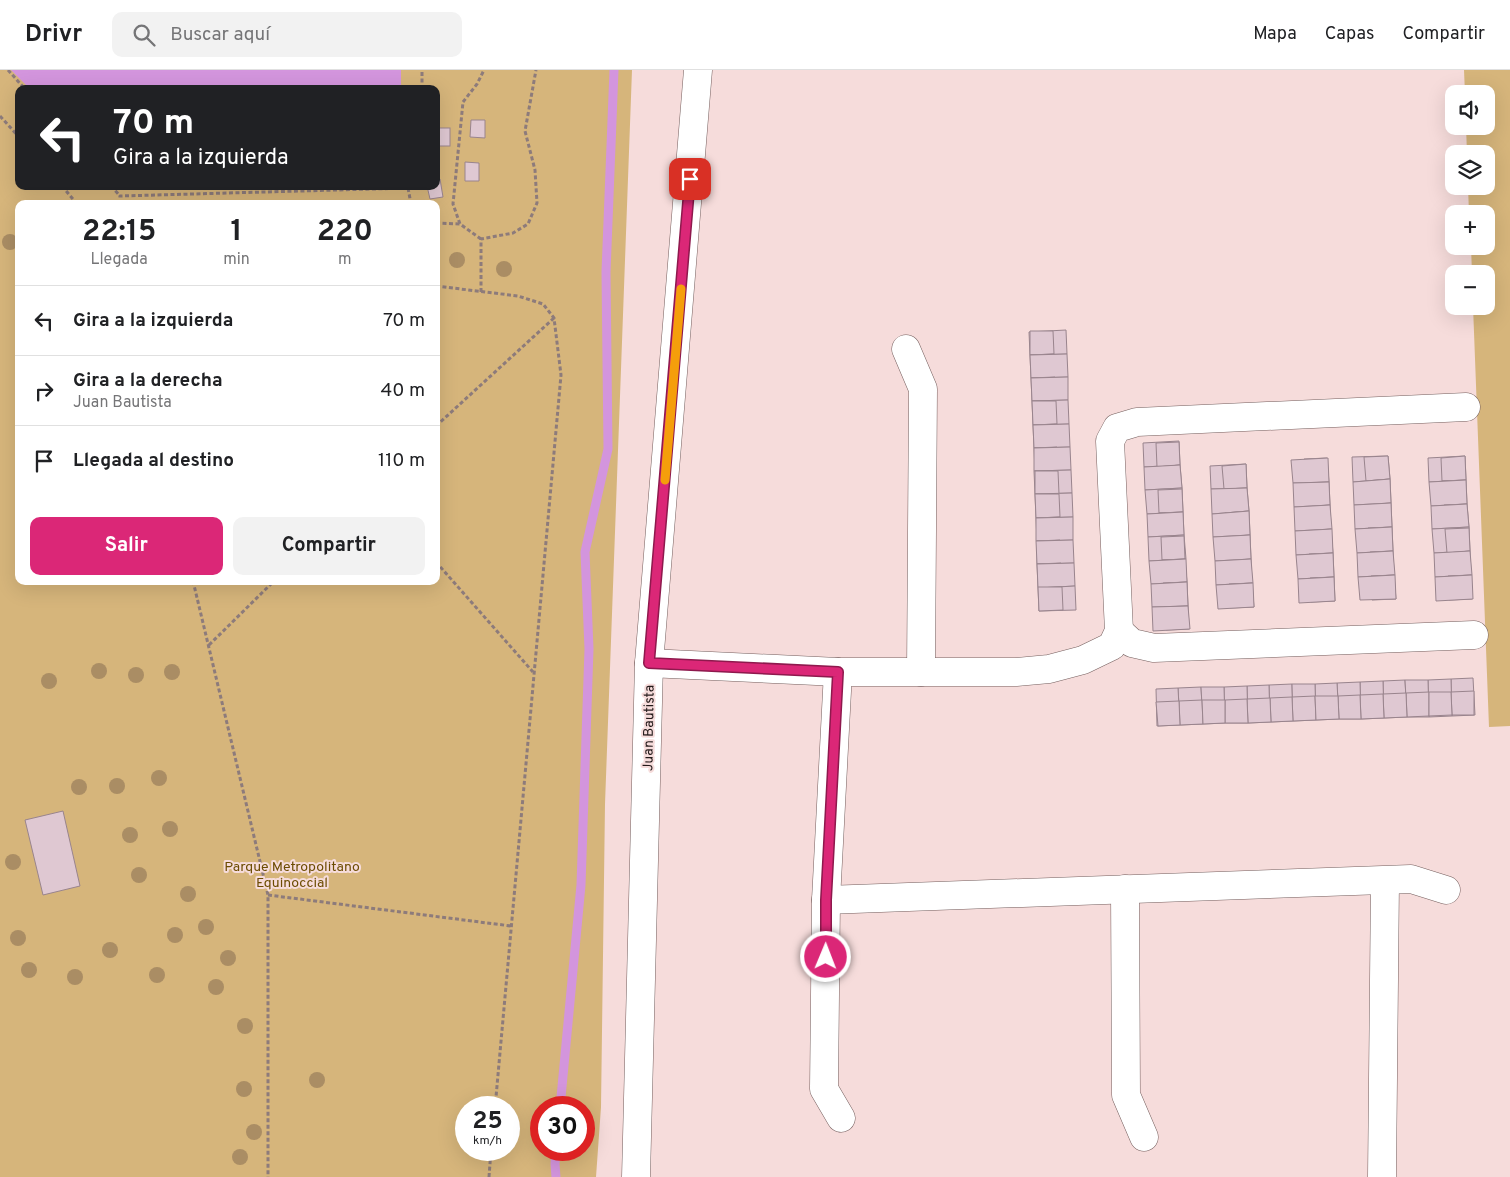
<!DOCTYPE html>
<html lang="es">
<head>
<meta charset="utf-8">
<style>
  :root { --surface:#fff; --page:#f2f2f2; --text:#202124; --muted:#757577; --line:#e0e0e0; --accent:#db2777 }
  body { margin:0; font-family:Overpass,sans-serif; background:var(--page); color:var(--text); height:100vh; display:flex; flex-direction:column; font-size:19px; white-space:nowrap }
  * { box-sizing:border-box; margin:0 }
  p { font-size:16px; color:var(--muted) }
  .icon { flex:none; width:28px; height:28px; fill:none; stroke:currentColor; stroke-width:2; stroke-linecap:round; stroke-linejoin:round }
  .map { position:relative; flex:1; overflow:hidden }
  .details { position:absolute; left:15px; top:130px; width:425px; height:385px; display:flex; flex-direction:column; background:var(--surface); border-radius:10px; box-shadow:0 5px 20px #0002 }
  .details>* { flex:none }
  .hud { position:absolute; left:15px; top:15px; width:425px; height:105px; border-radius:10px; box-shadow:0 5px 20px #0002; background:#202124; color:#fff; overflow:hidden }
  .fabs { position:absolute; left:1445px; top:15px; display:grid; gap:10px }
  .fabs a { display:grid; place-items:center; width:50px; height:50px; border-radius:10px; background:var(--surface); box-shadow:0 5px 20px #0002; font-size:25px }
  .speed { position:absolute; left:455px; top:1026px; display:flex; gap:10px; font-size:25px; font-weight:700; text-align:center }
  .speed>* { display:grid; place-content:center; width:65px; height:65px; border-radius:50%; background:var(--surface); box-shadow:0 5px 20px #0002; line-height:1 }
  .speed small { font-size:12px; font-weight:400 }
  .speed .limit { border:8px solid #d22; background:#fff; color:#111 }
  .pin { position:absolute; display:grid; place-items:center; width:42px; height:42px; color:#fff; margin:-21px; border-radius:10px; box-shadow:0 2px 8px #0006 }
  .me { position:absolute; width:55px; margin:-28px; rotate:1deg; stroke-linejoin:round; filter:drop-shadow(0 0 4px #0008) }
  .turn { display:flex; align-items:center; gap:18px; height:105px; padding:0 15px; font-size:22px }
  .turn .icon { width:65px; height:65px; stroke-width:2.5 }
  .turn b { display:block; font-size:35px; line-height:42px }
  .eta { display:flex; justify-content:space-evenly; align-items:center; height:85px; text-align:center }
  .eta b { font-size:30px; font-weight:700; line-height:35px }
  .cta { display:flex; gap:10px; margin-top:auto; padding:10px 15px }
  .cta a { flex:1; height:58px; border-radius:10px; background:var(--accent); color:#fff; font-size:20px; font-weight:700; line-height:58px; text-align:center }
  .cta a+a { background:var(--page); color:var(--text) }
  ul { padding:0; list-style:none }
  li { display:flex; align-items:center; gap:15px; height:70px; padding:0 15px; border-top:1px solid var(--line) }
  li div { flex:1 }
  li b { display:block; font-size:19px }
  li em { font-style:normal }
  header { display:flex; align-items:center; gap:30px; box-sizing:border-box; height:70px; padding:0 25px; background:var(--surface); border-bottom:1px solid var(--line) }
  header strong { font-size:24px }
  nav { display:flex; gap:28px; margin-inline-start:auto; font-size:18px }
  .search { width:350px; height:45px; background:var(--page); display:flex; align-items:center; gap:12px; box-sizing:border-box; padding:0 18px; border-radius:10px; color:var(--muted); font-size:19px }
  .map>svg:first-child { display:block }
</style>
</head>
<body>
<header>
<strong>Drivr</strong>
<div class="search"><svg class="icon" aria-label="search" viewBox="0 0 24 24"><circle cx="10" cy="10" r="6"/><path d="M15 15l6 6"/></svg>Buscar aquí</div>
<nav><a>Mapa</a><a>Capas</a><a>Compartir</a></nav>
</header>
<div class="map">
<svg width="1510" height="1107" viewBox="0 0 1510 1107">
  <rect width="100%" height="100%" fill="#f6dcdb"/>
  <!-- green -->
  <g fill="#d6b57b" fill-rule="evenodd">
    <path d="M 0,0 L 632,0 L 605,734 L 601,1037 L 596,1107 L 0,1107 ZM 19,19 L 436,19 L 436,116 L 19,116 ZM 19,134 L 436,134 L 436,511 L 19,511 ZM 466,1038 L 509,1038 L 509,1080 L 466,1080 ZM 541,1038 L 584,1038 L 584,1080 L 541,1080 Z"/>
    <polygon points="1464,0 1510,0 1510,656 1489,657 1473,236 1486,236 1486,204 1472,204 1471,176 1486,176 1486,144 1469,144 1468,116 1486,116 1486,84 1467,84 1466,56 1486,56 1486,24 1465,24"/>
  </g>
  <!-- water -->
  <polygon fill="#d395dd" points="11,0 401,0 401,19 30,19"/>
  <g fill="none" stroke-linecap="round" stroke-linejoin="round">
    <!-- stream -->
    <g stroke="#d395dd" stroke-width="9">
      <polyline points="560,1038 581,815 589,579 585,482 608,379 606,202 614,0"/>
      <polyline points="556,1107 555,1094 556,1080"/>
    </g>
  </g>
  <!-- building -->
  <g fill="#dfc8d2" stroke="#99848d">
    <polygon points="471,50 485,50 485,68 470,67"/>
    <rect x="436" y="58" width="14" height="18"/>
    <polygon points="465,92 479,93 479,111 465,111"/>
    <polygon points="436,109 440,109 443,127 430,129 427,116 436,116"/>
    <polygon points="1066,260 1067,284 1030,285 1029,262"/>
    <polygon points="1030,261 1053,261 1054,284 1030,285"/>
    <polygon points="1054,284 1055,307 1031,308 1030,285"/>
    <polygon points="1067,284 1068,307 1031,308 1030,285"/>
    <polygon points="1055,307 1056,331 1032,331 1031,308"/>
    <polygon points="1068,307 1068,330 1032,331 1031,308"/>
    <polygon points="1068,330 1069,354 1033,355 1032,331"/>
    <polygon points="1032,331 1056,331 1057,354 1033,355"/>
    <polygon points="1057,354 1057,377 1034,378 1033,355"/>
    <polygon points="1069,354 1070,377 1034,378 1033,355"/>
    <polygon points="1179,371 1180,395 1144,397 1143,373"/>
    <polygon points="1179,372 1180,395 1157,397 1156,373"/>
    <polygon points="1057,377 1058,401 1035,401 1034,378"/>
    <polygon points="1070,377 1071,400 1034,401 1034,378"/>
    <polygon points="1388,386 1390,409 1353,412 1352,387"/>
    <polygon points="1388,386 1390,409 1366,411 1364,387"/>
    <polygon points="1465,386 1466,410 1429,412 1428,388"/>
    <polygon points="1465,386 1466,410 1442,411 1441,388"/>
    <polygon points="1327,388 1329,412 1305,413 1304,389"/>
    <polygon points="1328,388 1329,412 1293,413 1291,390"/>
    <polygon points="1246,394 1247,418 1211,419 1210,396"/>
    <polygon points="1246,394 1247,418 1224,419 1222,396"/>
    <polygon points="1180,395 1182,419 1158,420 1157,397"/>
    <polygon points="1180,395 1182,418 1145,420 1144,397"/>
    <polygon points="1071,400 1072,423 1035,424 1034,401"/>
    <polygon points="1035,401 1058,401 1059,424 1035,424"/>
    <polygon points="1390,409 1391,433 1367,435 1366,411"/>
    <polygon points="1390,409 1391,433 1354,435 1353,412"/>
    <polygon points="1466,410 1467,434 1444,435 1442,411"/>
    <polygon points="1466,410 1467,434 1431,436 1429,412"/>
    <polygon points="1329,412 1330,435 1306,437 1305,413"/>
    <polygon points="1329,412 1330,435 1294,437 1293,413"/>
    <polygon points="1182,418 1183,442 1147,444 1145,420"/>
    <polygon points="1247,418 1249,441 1225,443 1224,419"/>
    <polygon points="1247,418 1249,441 1212,444 1211,419"/>
    <polygon points="1182,419 1183,442 1159,443 1158,420"/>
    <polygon points="1072,423 1073,447 1036,448 1035,424"/>
    <polygon points="1035,424 1059,424 1060,447 1036,448"/>
    <polygon points="1391,433 1392,457 1368,458 1367,435"/>
    <polygon points="1391,433 1392,457 1355,459 1354,435"/>
    <polygon points="1467,434 1469,458 1445,459 1444,435"/>
    <polygon points="1467,434 1469,457 1432,459 1431,436"/>
    <polygon points="1330,435 1331,459 1308,461 1306,437"/>
    <polygon points="1330,435 1332,459 1295,461 1294,437"/>
    <polygon points="1249,441 1250,465 1226,467 1225,443"/>
    <polygon points="1249,441 1250,465 1213,467 1212,444"/>
    <polygon points="1183,442 1184,466 1161,467 1159,443"/>
    <polygon points="1183,442 1184,465 1148,467 1147,444"/>
    <polygon points="1060,447 1060,470 1037,471 1036,448"/>
    <polygon points="1073,447 1073,470 1036,471 1036,448"/>
    <polygon points="1392,457 1393,481 1370,482 1368,458"/>
    <polygon points="1392,457 1393,481 1357,483 1355,459"/>
    <polygon points="1469,457 1470,481 1434,483 1432,459"/>
    <polygon points="1469,458 1470,481 1447,483 1445,459"/>
    <polygon points="1331,459 1333,483 1309,484 1308,461"/>
    <polygon points="1332,459 1333,483 1296,485 1295,461"/>
    <polygon points="1184,465 1186,489 1149,491 1148,467"/>
    <polygon points="1250,465 1251,489 1227,491 1226,467"/>
    <polygon points="1250,465 1251,489 1215,491 1213,467"/>
    <polygon points="1184,466 1185,489 1162,490 1161,467"/>
    <polygon points="1060,470 1061,493 1037,494 1037,471"/>
    <polygon points="1073,470 1074,493 1037,494 1036,471"/>
    <polygon points="1393,481 1394,505 1371,506 1370,482"/>
    <polygon points="1393,481 1395,505 1358,507 1357,483"/>
    <polygon points="1470,481 1471,505 1448,506 1447,483"/>
    <polygon points="1470,481 1472,505 1435,507 1434,483"/>
    <polygon points="1333,483 1334,507 1310,508 1309,484"/>
    <polygon points="1333,483 1334,507 1298,509 1296,485"/>
    <polygon points="1185,489 1187,512 1163,513 1162,490"/>
    <polygon points="1186,489 1187,512 1151,514 1149,491"/>
    <polygon points="1251,489 1252,513 1229,514 1227,491"/>
    <polygon points="1251,489 1253,513 1216,515 1215,491"/>
    <polygon points="1061,493 1062,517 1038,517 1037,494"/>
    <polygon points="1074,493 1075,516 1038,518 1037,494"/>
    <polygon points="1394,505 1396,529 1372,530 1371,506"/>
    <polygon points="1395,505 1396,529 1360,530 1358,507"/>
    <polygon points="1471,505 1472,529 1449,530 1448,506"/>
    <polygon points="1472,505 1473,529 1436,531 1435,507"/>
    <polygon points="1334,507 1335,531 1311,532 1310,508"/>
    <polygon points="1334,507 1335,531 1299,533 1298,509"/>
    <polygon points="1187,512 1188,536 1164,537 1163,513"/>
    <polygon points="1187,512 1188,536 1152,537 1151,514"/>
    <polygon points="1252,513 1254,537 1230,538 1229,514"/>
    <polygon points="1253,513 1254,537 1218,539 1216,515"/>
    <polygon points="1075,516 1076,540 1039,541 1038,518"/>
    <polygon points="1038,517 1062,517 1063,540 1039,541"/>
    <polygon points="1188,536 1189,559 1166,560 1164,537"/>
    <polygon points="1188,536 1190,559 1153,561 1152,537"/>
    <polygon points="1473,608 1475,645 1452,646 1451,609"/>
    <polygon points="1451,609 1452,646 1429,647 1428,610"/>
    <polygon points="1405,610 1407,647 1384,648 1383,611"/>
    <polygon points="1405,610 1428,610 1429,647 1407,647"/>
    <polygon points="1383,611 1384,648 1361,649 1360,612"/>
    <polygon points="1360,612 1361,649 1339,649 1337,613"/>
    <polygon points="1337,613 1339,649 1316,650 1315,614"/>
    <polygon points="1292,614 1293,651 1270,652 1269,615"/>
    <polygon points="1292,614 1315,614 1316,650 1293,651"/>
    <polygon points="1269,615 1270,652 1248,653 1247,616"/>
    <polygon points="1247,616 1248,653 1225,653 1224,617"/>
    <polygon points="1201,617 1203,654 1180,655 1178,618"/>
    <polygon points="1201,617 1224,617 1225,653 1203,654"/>
    <polygon points="1178,618 1180,655 1157,656 1156,619"/>
    <polygon points="1474,621 1474,645 1452,645 1451,622"/>
    <polygon points="1429,622 1429,646 1407,647 1406,623"/>
    <polygon points="1429,622 1451,622 1452,645 1429,646"/>
    <polygon points="1406,623 1407,647 1384,648 1383,624"/>
    <polygon points="1383,624 1384,648 1361,649 1360,625"/>
    <polygon points="1360,625 1361,649 1339,649 1338,626"/>
    <polygon points="1315,626 1316,650 1293,651 1292,627"/>
    <polygon points="1315,626 1338,626 1339,649 1316,650"/>
    <polygon points="1292,627 1293,651 1271,652 1270,628"/>
    <polygon points="1270,628 1271,652 1248,653 1247,629"/>
    <polygon points="1247,629 1248,653 1225,653 1225,630"/>
    <polygon points="1202,630 1203,654 1180,655 1179,631"/>
    <polygon points="1202,630 1225,630 1225,653 1203,654"/>
    <polygon points="1179,631 1180,655 1158,656 1156,632"/>
    <polygon points="63,741 80,816 43,825 25,750"/>
  </g>
  <g fill="none" stroke-linecap="round" stroke-linejoin="round">
    <defs>
      <g id="minor">
        <polyline points="906,279 923,319 921,602"/>
        <polyline points="1119,561 1132,573 1154,578 1474,565"/>
        <polyline points="649,593 838,602 1016,602 1049,599 1083,590 1112,576 1119,561 1110,371 1117,358 1137,352 1466,337"/>
        <polyline points="838,602 826,830 824,1019 841,1048"/>
        <polyline points="1125,819 1126,1025 1144,1067"/>
        <polyline points="826,830 1411,809 1446,820"/>
        <polyline points="636,1107 649,593 698,0"/>
        <polyline points="1382,1107 1385,811"/>
      </g>
    </defs>
    <!-- minor casing -->
    <use href="#minor" stroke="#755f5e" stroke-width="29"/>
    <!-- path -->
    <g stroke="#8d7b7b" stroke-width="3" stroke-dasharray="4 2.5" stroke-linecap="butt">
      <polyline points="8,0 25,19"/>
      <polyline points="422,19 422,0"/>
      <polyline points="0,46 19,67"/>
      <polyline points="62,116 77,134"/>
      <polyline points="111,116 120,126"/>
      <polyline points="408,118 411,134"/>
      <polyline points="120,134 120,126 408,118 408,116"/>
      <polyline points="436,153 460,154"/>
      <polyline points="481,169 460,154 453,134 463,32 477,14 484,0"/>
      <polyline points="436,216 518,226 543,234 554,248 561,305 495,1038"/>
      <polyline points="481,222 481,169 513,163 528,154 537,133 535,100 525,61 536,0"/>
      <polyline points="436,356 554,248"/>
      <polyline points="436,492 533,602"/>
      <polyline points="193,511 268,825 268,1107"/>
      <polyline points="209,575 274,511"/>
      <polyline points="268,825 511,856"/>
      <polyline points="489,1107 491,1080"/>
    </g>
    <!-- minor -->
    <use href="#minor" stroke="#fff" stroke-width="28"/>
  </g>
  <!-- trees -->
  <g fill="#aa8d64">
    <circle cx="10" cy="172" r="8"/>
    <circle cx="457" cy="190" r="8"/>
    <circle cx="504" cy="199" r="8"/>
    <circle cx="99" cy="601" r="8"/>
    <circle cx="172" cy="602" r="8"/>
    <circle cx="136" cy="605" r="8"/>
    <circle cx="49" cy="611" r="8"/>
    <circle cx="159" cy="708" r="8"/>
    <circle cx="117" cy="716" r="8"/>
    <circle cx="79" cy="717" r="8"/>
    <circle cx="170" cy="759" r="8"/>
    <circle cx="130" cy="765" r="8"/>
    <circle cx="13" cy="792" r="8"/>
    <circle cx="139" cy="805" r="8"/>
    <circle cx="188" cy="824" r="8"/>
    <circle cx="206" cy="857" r="8"/>
    <circle cx="175" cy="865" r="8"/>
    <circle cx="18" cy="868" r="8"/>
    <circle cx="110" cy="880" r="8"/>
    <circle cx="228" cy="888" r="8"/>
    <circle cx="29" cy="900" r="8"/>
    <circle cx="157" cy="905" r="8"/>
    <circle cx="75" cy="907" r="8"/>
    <circle cx="216" cy="917" r="8"/>
    <circle cx="245" cy="956" r="8"/>
    <circle cx="317" cy="1010" r="8"/>
    <circle cx="244" cy="1019" r="8"/>
    <circle cx="254" cy="1062" r="8"/>
    <circle cx="240" cy="1087" r="8"/>
  </g>
  <g fill="none" stroke-linecap="round" stroke-linejoin="round">
    <defs>
      <polyline id="route" points="690,109 649,593 838,602 826,830 826,887"/>
    </defs>
    <!-- route casing -->
    <use href="#route" stroke="#8e194d" stroke-width="12"/>
    <!-- route -->
    <use href="#route" stroke="#db2777" stroke-width="9"/>
    <!-- slow -->
    <polyline stroke="#f59e0b" stroke-width="9" points="665,410 681,219"/>
  </g>
  <g text-anchor="middle" stroke-width="4" stroke-linejoin="round" paint-order="stroke">
    <!-- street labels -->
    <g font-size="14" fill="#231a1a" stroke="#f6dcdb">
      <text transform="translate(648 658) rotate(-89)" y="5">Juan Bautista</text>
    </g>
    <!-- park labels -->
    <g font-size="14" fill="#6c4c02" stroke="#f6dcdb">
      <text x="292" y="801">Parque Metropolitano<tspan x="292" dy="16">Equinoccial</tspan></text>
    </g>
  </g>
</svg>
<div class="fabs">
<a><svg class="icon" aria-label="sound" viewBox="0 0 24 24"><path d="M4 9h4l5-4v14l-5-4H4zM17 9q2 3 0 6"/></svg></a>
<a><svg class="icon" aria-label="layers" viewBox="0 0 24 24"><path d="M12 4l9 5-9 5-9-5zM3 14l9 5 9-5"/></svg></a>
<a>+</a>
<a>−</a>
</div>
<div class="speed"><div>25<small>km/h</small></div><div class="limit">30</div></div>
<div class="pin" style="left:690px;top:109px;background:#d93025"><svg class="icon" aria-label="arrive" viewBox="0 0 24 24"><path d="M6 21V4h12l-3 4 3 4H6"/></svg></div>
<svg class="me" style="left:826px;top:887px" viewBox="-20 -20 40 40"><circle r="17" fill="#db2777" stroke="#fff" stroke-width="3"/><path d="M0-11L8 9 0 5-8 9z" fill="#fff"/></svg>
<div class="hud">
<div class="turn"><svg class="icon" aria-label="left" viewBox="0 0 24 24"><path d="M17 20v-9H6M10 6l-5 5 5 5"/></svg><div><b>70 m</b>Gira a la izquierda</div></div>
</div>
<section class="details">
<div class="eta">
<div><b>22:15</b><p>Llegada</p></div>
<div><b>1</b><p>min</p></div>
<div><b>220</b><p>m</p></div>
</div>
<ul>
<li><svg class="icon" aria-label="left" viewBox="0 0 24 24"><path d="M17 20v-9H6M10 6l-5 5 5 5"/></svg><div><b>Gira a la izquierda</b></div><em>70 m</em></li>
<li><svg class="icon" aria-label="right" viewBox="0 0 24 24"><path d="M7 20v-9h11M14 6l5 5-5 5"/></svg><div><b>Gira a la derecha</b><p>Juan Bautista</p></div><em>40 m</em></li>
<li><svg class="icon" aria-label="arrive" viewBox="0 0 24 24"><path d="M6 21V4h12l-3 4 3 4H6"/></svg><div><b>Llegada al destino</b></div><em>110 m</em></li>
</ul>
<div class="cta"><a>Salir</a><a>Compartir</a></div>
</section>
</div>
</body>
</html>
